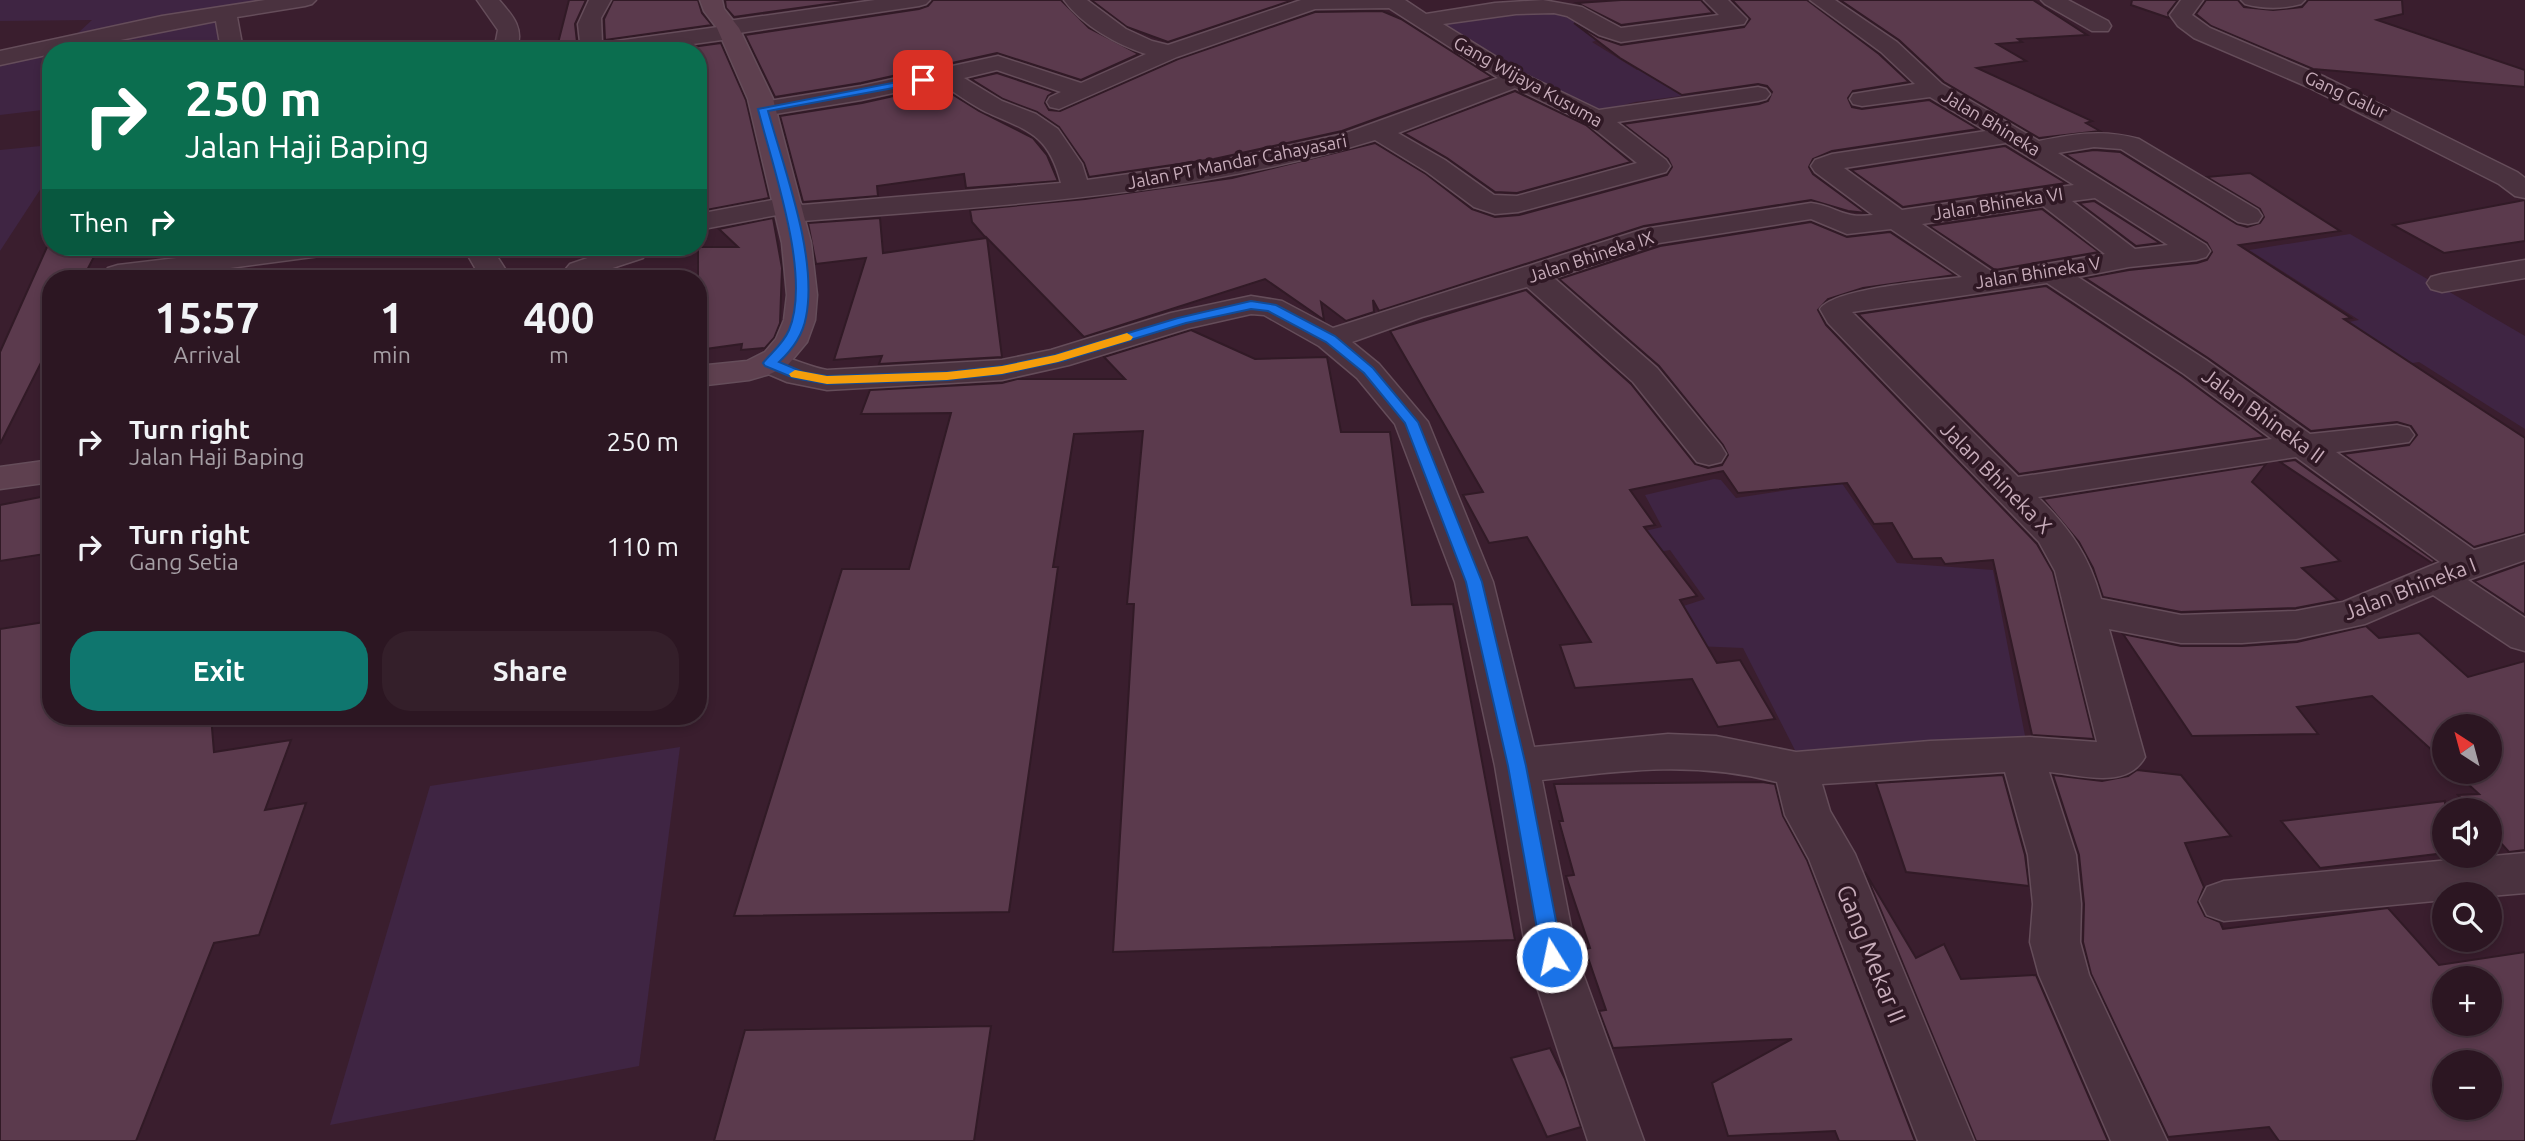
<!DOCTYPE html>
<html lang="en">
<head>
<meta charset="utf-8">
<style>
  :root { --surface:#2c1622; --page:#341f2a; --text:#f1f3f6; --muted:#a69fa5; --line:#483540; --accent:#0f766e }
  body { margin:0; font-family:Ubuntu,sans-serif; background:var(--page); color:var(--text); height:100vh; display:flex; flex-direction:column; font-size:26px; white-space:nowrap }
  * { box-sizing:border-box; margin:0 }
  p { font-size:23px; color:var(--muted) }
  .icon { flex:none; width:38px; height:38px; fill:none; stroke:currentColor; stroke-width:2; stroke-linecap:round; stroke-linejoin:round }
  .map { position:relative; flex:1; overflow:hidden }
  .side { position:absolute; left:42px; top:270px; width:665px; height:455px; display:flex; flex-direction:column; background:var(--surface); border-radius:28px; box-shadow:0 4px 10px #0003,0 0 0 2px var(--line) }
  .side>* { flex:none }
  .hud { position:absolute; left:42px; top:42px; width:665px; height:214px; border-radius:28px; box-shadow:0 4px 10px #0003,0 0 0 2px var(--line); background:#0b6e4f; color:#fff; overflow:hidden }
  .needle { width:46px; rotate:324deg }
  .controls { position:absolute; left:2432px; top:714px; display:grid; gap:14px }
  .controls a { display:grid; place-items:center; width:70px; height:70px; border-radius:50%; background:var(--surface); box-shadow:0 4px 10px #0003,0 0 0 2px var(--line); font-size:35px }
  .pin { position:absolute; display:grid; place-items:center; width:60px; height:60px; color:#fff; margin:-30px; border-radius:14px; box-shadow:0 4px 10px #0006 }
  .me { position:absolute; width:77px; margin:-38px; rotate:350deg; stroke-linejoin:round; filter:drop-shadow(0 0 5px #0008) }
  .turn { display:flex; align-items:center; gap:24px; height:147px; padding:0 28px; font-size:32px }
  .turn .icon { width:91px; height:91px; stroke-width:2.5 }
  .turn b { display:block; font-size:49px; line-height:60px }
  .then { display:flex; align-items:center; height:66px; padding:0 28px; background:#0003; gap:14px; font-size:26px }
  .eta { display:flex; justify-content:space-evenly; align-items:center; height:119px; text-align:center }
  .eta b { font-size:42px; font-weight:600; line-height:49px }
  .cta { display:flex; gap:14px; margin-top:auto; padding:14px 28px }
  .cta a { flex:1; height:80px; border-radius:28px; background:var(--accent); color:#fff; font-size:28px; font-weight:600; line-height:80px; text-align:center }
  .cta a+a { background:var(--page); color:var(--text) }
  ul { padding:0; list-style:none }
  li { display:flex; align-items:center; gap:21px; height:105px; padding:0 28px }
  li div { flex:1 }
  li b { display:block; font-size:26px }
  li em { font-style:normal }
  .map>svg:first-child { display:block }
</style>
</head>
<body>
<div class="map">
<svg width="2525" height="1141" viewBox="0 0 2525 1141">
  <rect width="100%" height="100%" fill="#3a1e2e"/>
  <!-- green -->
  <g fill="#3f2543">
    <polygon points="0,0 274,0 229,8 219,51 51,51 51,109 0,115 0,63 64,46 92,20 0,21"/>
    <polygon points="1552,8 1579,15 1605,37 1592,42 1637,70 1654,67 1697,94 1635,102 1601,111 1520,79 1427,22"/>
    <polygon points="51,145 51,173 0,251 0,150"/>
    <polygon points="2350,234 2525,336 2525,429 2419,362 2375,369 2314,329 2359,320 2249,250"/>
    <polygon points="1714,479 1721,480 1736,498 1841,482 1897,563 1993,570 2026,741 1800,760 1743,648 1670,645 1656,615 1705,599 1670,550 1623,558 1610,539 1662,527 1645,495"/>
    <polygon points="680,747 639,1066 330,1125 430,786"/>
  </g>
  <!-- building -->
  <g fill="#5b3a4d" stroke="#311a26" stroke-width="2" fill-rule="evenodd">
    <polygon points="569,0 586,0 575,24 578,51 556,51"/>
    <polygon points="613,0 698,0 702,13 712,25 605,40 604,19"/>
    <polygon points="725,0 856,0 734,17 726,8"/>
    <polygon points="933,0 1061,0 1089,28 1139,54 1081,80 997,53 861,83 775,97 745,35 919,9 928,6"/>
    <polygon points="1091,0 1293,0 1168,42 1127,27"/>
    <polygon points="1621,0 1701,0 1713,13 1621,25 1577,3"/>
    <polygon points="1732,0 1807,0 1879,54 1909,82 1853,91 1848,98 1852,107 1862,109 1929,100 1978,129 1832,151 1813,159 1809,167 1813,174 1866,213 1848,211 1811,200 1644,226 1379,311 1373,300 1374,312 1346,321 1321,302 1324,320 1265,279 1084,337 987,238 1002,357 879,364 882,356 834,360 866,258 816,264 808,223 880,218 883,253 986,238 972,222 970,210 1085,199 1232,178 1375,143 1426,174 1472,209 1495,217 1519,215 1667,175 1672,167 1668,159 1623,124 1759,104 1768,101 1772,92 1767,86 1758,84 1682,95 1620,58 1574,23 1598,37 1621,45 1744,27 1750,19"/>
    <polygon points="1840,0 2033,0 2087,35 2018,39 2022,42 1997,44 2026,61 1977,68 2092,121 2086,123 2100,131 2039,138 1944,82 1899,40"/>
    <polygon points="2132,0 2178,0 2168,13 2169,18 2131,5"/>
    <polygon points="2206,0 2238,0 2244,7 2273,10 2302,7 2308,0 2402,0 2403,14 2377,20 2525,70 2525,87 2313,69 2211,26 2196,14"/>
    <polygon points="1382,11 1401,19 1492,77 1342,131 1214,159 1089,177 1084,163 1059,127 1037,112 1003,99 971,79 997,73 1054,92 1048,96 1045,103 1049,110 1060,111 1178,59 1315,12"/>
    <polygon points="721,43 746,100 769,198 701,211 698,208 698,51 663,51"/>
    <polygon points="939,86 979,111 1033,138 1047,155 1058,181 966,188 964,174 877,186 878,196 803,202 780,116 862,103"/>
    <polygon points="1515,91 1586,125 1631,162 1517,193 1495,192 1447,158 1404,133"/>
    <polygon points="2005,146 2066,183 1903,207 1851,170"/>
    <polygon points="2094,150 2120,152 2237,224 2247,227 2260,223 2264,217 2260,209 2207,177 2250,173 2340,231 2239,245 2351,318 2344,319 2525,438 2525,533 2474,547 2343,454 2409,445 2417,435 2411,426 2397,422 2311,431 2208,358 2085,278 2129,270 2197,263 2207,260 2212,252 2207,243 2065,154"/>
    <polygon points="2525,200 2525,241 2444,253 2393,225"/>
    <polygon points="2094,201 2160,243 2136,246 2079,203"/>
    <polygon points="2042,209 2099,252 1995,270 1929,226"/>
    <polygon points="773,218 782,268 780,323 774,338 765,348 741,350 742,344 698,350 698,247 738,247 719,229"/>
    <polygon points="1811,222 1847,237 1890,232 1955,275 1863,288 1828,299 1818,310 1826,325 2037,544 2053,572 2094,739 2032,735 1993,560 1945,564 1941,558 1913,559 1892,523 1874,524 1847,483 1738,493 1723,471 1630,490 1655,525 1644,527 1697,596 1680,600 1717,663 1740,660 1775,719 1718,727 1692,679 1575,688 1560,645 1591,642 1527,537 1489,543 1463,495 1483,492 1390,331 1526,290 1631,384 1695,464 1708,468 1722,465 1728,455 1723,445 1659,366 1559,279 1660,246"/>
    <polygon points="47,247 99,247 83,278 51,278 51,343 0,444 0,352"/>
    <polygon points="2046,286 2182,376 2265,437 2019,474 1858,314"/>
    <polygon points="1191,330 1255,359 1327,357 1341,432 1390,432 1412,605 1453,604 1515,940 1113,952 1134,604 1127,604 1143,431 1074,434 1053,567 1058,567 1009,912 734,916 842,569 909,569 951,413 861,414 870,390 1002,383 1017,379 1125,379 1104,357"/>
    <polygon points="2295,460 2435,561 2432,563 2280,462"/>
    <polygon points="2266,464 2252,482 2340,561 2302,568 2338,600 2296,608 2181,612 2103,597 2093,568 2079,542 2043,499"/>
    <polygon points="51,495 51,553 0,561 0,505"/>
    <polygon points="2525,563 2525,615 2474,581"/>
    <polygon points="51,621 51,716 211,716 214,752 291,740 265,810 306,803 259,935 214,943 136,1141 0,1141 0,629"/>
    <polygon points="2366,626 2379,638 2419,633 2468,677 2525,661 2525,850 2509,852 2490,831 2490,810 2472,810 2458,795 2479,794 2455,772 2490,772 2490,726 2445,726 2445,762 2372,696 2297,707 2318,734 2192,736 2123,634 2181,646 2242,646 2297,642"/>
    <path d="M 2137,770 L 2181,775 L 2231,836 L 2185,843 L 2204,887 L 2198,902 L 2205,916 L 2220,922 L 2223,929 L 2388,908 L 2439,965 L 2525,952 L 2525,1141 L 2279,1141 L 2269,1127 L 2168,1137 L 2091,974 L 2083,942 L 2084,904 L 2079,855 L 2053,775 L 2102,781 L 2128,776 ZM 2445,978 L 2490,978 L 2490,1024 L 2445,1024 ZM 2445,1062 L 2490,1062 L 2490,1108 L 2445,1108 Z"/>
    <polygon points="2003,775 2025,855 2029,886 1906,872 1876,783"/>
    <polygon points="1762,782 1775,784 1783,816 1807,860 1915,1141 1839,1141 1835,1131 1728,1136 1712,1083 1792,1039 1613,1048 1599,1011 1606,1010 1585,949 1590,948 1566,876 1574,875 1559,821 1563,821 1554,784"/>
    <polygon points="2445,801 2445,853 2320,868 2281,821"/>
    <polygon points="1865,872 1916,958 1944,944 1961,979 2036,975 2108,1141 1976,1141"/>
    <polygon points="991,1026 974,1141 714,1141 745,1030"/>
    <polygon points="1550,1048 1565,1079 1581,1127 1547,1137 1511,1058"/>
  </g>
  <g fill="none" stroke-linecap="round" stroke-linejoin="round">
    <defs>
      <g id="street">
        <polygon points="265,0 316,0 312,4 305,6 237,17 242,44 239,51 217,51 220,44 216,21 65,51 51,51 51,54 0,65 0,51 162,16"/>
        <path d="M 477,0 L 499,0 C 513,16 525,29 516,51 L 494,51 L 498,30 Z"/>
        <polygon points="589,0 611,0 601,18 602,43 718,27 728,21 875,0 930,0 926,4 919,6 739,33 729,39 642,51 581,51 578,24"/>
        <path d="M 1064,0 L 1087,0 L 1126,29 L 1152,41 L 1168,45 L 1301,0 L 1405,0 L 1426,14 L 1495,3 L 1543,0 L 1582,7 L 1621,28 L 1719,15 L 1704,0 L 1728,0 L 1747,19 L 1744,24 L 1621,42 L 1599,35 L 1567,16 L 1554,13 L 1516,14 L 1443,24 L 1524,74 L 1599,110 L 1758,87 L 1766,89 L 1770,94 L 1766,99 L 1758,101 L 1617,122 L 1666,160 L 1670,166 L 1666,172 L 1518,212 L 1495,214 L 1474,207 L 1427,172 L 1375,140 C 1186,198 985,206 790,222 L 780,220 L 777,215 L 698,230 L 698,214 L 788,197 L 798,199 L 802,205 L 1061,183 C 1048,133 1028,131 986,112 C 970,104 955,92 939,83 L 861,100 L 763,116 L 754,114 L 751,109 L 754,104 L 763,102 L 861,86 L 998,56 L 1081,83 L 1146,54 C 1117,45 1082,25 1064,0 ZM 1389,8 L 1498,78 L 1343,134 L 1214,162 L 1087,180 L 1082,164 L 1058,129 L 1036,114 L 1002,101 L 964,78 L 997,70 L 1061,92 L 1050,97 L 1047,102 L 1050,107 L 1059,109 L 1177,57 L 1315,9 ZM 1515,88 L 1587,123 L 1637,163 L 1517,196 L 1494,195 L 1445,160 L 1398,133 Z"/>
        <path d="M 1810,0 L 1835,0 L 1897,42 L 1942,84 L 2039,141 C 2074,134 2103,129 2139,139 L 2258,210 L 2262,216 L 2258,222 L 2248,224 L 2238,222 L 2121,149 L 2094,147 L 2058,153 L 2206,245 L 2210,251 L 2206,257 L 2196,260 L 2129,267 L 2078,277 L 2206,360 L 2310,434 L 2397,425 L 2409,428 L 2414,435 L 2409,442 L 2336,452 L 2474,550 L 2525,535 L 2525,560 L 2468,580 L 2525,618 L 2525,651 L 2511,647 L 2433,595 L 2365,624 L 2296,639 L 2242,643 L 2181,643 L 2109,629 L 2145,757 C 2127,790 2081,775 2049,772 L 2076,855 L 2081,904 L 2080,942 L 2089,975 L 2167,1141 L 2111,1141 L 2039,975 L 2030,942 L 2033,904 L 2028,855 L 2005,772 L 1822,784 L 1830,811 L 1855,854 L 1974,1141 L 1918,1141 L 1809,859 L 1785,815 L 1777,782 C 1693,761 1626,770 1542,780 L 1577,957 L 1644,1141 L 1588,1141 L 1527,957 L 1495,766 L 1455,582 L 1395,424 L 1357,378 L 1319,346 L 1264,315 L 1251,314 L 1189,328 L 1069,365 L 1002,380 L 827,390 L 787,382 L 759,370 L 754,363 L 759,356 C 781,351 804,366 827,370 L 1002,360 L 1051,350 L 1171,313 L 1251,296 L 1282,301 L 1333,328 L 1644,229 L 1811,203 C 1839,207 1842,219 1873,215 L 1815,172 L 1811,166 L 1815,160 L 1832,154 L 1986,131 L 1930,97 L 1862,106 L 1853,104 L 1850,99 L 1853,94 L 1915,84 L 1881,52 ZM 2006,143 L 2074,185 L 1902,210 L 1844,168 ZM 2095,198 L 2168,245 L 2135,249 L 2072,201 ZM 2043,206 L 2105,254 L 1994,273 L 1922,224 ZM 1811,219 L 1847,234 L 1891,229 L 1962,277 C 1933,281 1834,288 1820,309 L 1828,323 L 2039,542 L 2055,571 L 2097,742 L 2030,737 L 1930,741 L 1796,752 L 1716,736 L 1668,734 L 1534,747 L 1493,582 L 1428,422 L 1379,364 L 1352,342 L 1422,317 L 1527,287 L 1633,382 L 1697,462 L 1709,465 L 1721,462 L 1726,454 L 1721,446 L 1657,368 L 1554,278 L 1659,243 ZM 2047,283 L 2184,374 L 2272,439 L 2018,477 L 1852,312 ZM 2296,457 L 2440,562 L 2343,602 L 2296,611 L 2181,615 L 2101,599 C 2089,555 2070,529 2038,497 Z"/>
        <polygon points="2041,0 2068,0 2108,21 2111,26 2108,31 2092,31 2045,4"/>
        <polygon points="2181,0 2203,0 2192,15 2210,28 2325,77 2517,172 2525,178 2525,198 2515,196 2499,184 2308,87 2194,38 2178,26 2170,15"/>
        <path d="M 2241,0 L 2305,0 L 2301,4 C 2283,9 2263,9 2245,4 Z"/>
        <polygon points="269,247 334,247 330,253 320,256 156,278 106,278 103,274 108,268 118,265"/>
        <polygon points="463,247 491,247 511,278 481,278"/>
        <polygon points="620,247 644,247 647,252 643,258 582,278 570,276 565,270 570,264"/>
        <polygon points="2525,260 2525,278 2442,292 2431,289 2427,283 2431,277 2442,274"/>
        <polygon points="2525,853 2525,893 2490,896 2445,894 2445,900 2224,921 2207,915 2200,901 2207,887 2224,881"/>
      </g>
      <g id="secondary">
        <polygon points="700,0 722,0 724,9 739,28 773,99 811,243 817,295 815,320 807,342 787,366 770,374 749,380 698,386 698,366 747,361 765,352 776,339 784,320 787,295 782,243 748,99 717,28 704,11"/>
        <polygon points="51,460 51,482 0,489 0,467"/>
      </g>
    </defs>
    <!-- street casing -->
    <use href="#street" stroke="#654d5a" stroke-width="3"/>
    <!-- secondary casing -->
    <use href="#secondary" stroke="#654d5a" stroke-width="3"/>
    <!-- street -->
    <use href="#street" fill="#4a323f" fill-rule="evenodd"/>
    <!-- secondary -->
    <use href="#secondary" fill="#5e404f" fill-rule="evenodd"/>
  </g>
  <!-- route -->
  <path fill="#1a73e8" stroke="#114b97" stroke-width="2" d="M 923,77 L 928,80 L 926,82 L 768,111 C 784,169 818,257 806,317 C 803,334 792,350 779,362 L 803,372 L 827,376 L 947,372 L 1002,366 L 1055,355 L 1178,318 L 1251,301 L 1276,305 L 1335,336 L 1373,368 L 1418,422 L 1482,582 L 1526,766 L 1563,957 L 1560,963 L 1552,966 L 1545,963 L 1542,957 L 1508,766 L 1466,582 L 1405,423 L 1364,373 L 1326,342 L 1268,311 L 1251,309 L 1186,323 L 1062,361 L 1002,374 L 947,380 L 827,384 L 794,378 L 765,366 L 763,363 C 772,352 783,344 789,330 C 812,276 772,165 758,109 Z"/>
  <!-- slow -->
  <polygon fill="#f59e0b" points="1127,333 1133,337 1131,340 1058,362 1002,374 947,380 827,384 791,377 789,374 795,370 827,376 947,372 1002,366 1055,355"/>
  <g text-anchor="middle" stroke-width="7" stroke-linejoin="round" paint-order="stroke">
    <!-- far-street labels -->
    <g font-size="18" fill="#c7acba" stroke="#2f1824">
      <text transform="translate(1528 82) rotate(29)" y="6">Gang Wijaya Kusuma</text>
      <text transform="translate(2346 95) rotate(25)" y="6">Gang Galur</text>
      <text transform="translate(1991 123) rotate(31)" y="6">Jalan Bhineka</text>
      <text transform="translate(1237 162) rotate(-11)" y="6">Jalan PT Mandar Cahayasari</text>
      <text transform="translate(1998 204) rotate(-9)" y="6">Jalan Bhineka VI</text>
      <text transform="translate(1591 257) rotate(-18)" y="6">Jalan Bhineka IX</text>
      <text transform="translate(2038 273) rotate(-9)" y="6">Jalan Bhineka V</text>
    </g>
    <!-- street labels -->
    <g font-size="21" fill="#c7acba" stroke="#2f1824">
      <text transform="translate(2263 416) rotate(36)" y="7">Jalan Bhineka II</text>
      <text transform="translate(1996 478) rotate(45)" y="7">Jalan Bhineka X</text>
      <text transform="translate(2410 589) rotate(-21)" y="7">Jalan Bhineka I</text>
    </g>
    <!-- near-street labels -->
    <g font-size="24" fill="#c7acba" stroke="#2f1824">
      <text transform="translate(1871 954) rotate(68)" y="8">Gang Mekar II</text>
    </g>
  </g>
</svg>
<div class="controls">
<a><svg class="needle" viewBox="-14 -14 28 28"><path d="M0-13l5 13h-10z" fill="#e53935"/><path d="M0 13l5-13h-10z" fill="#a69fa5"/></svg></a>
<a><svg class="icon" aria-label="sound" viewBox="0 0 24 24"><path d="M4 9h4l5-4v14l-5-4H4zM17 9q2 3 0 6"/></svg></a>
<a><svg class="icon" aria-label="search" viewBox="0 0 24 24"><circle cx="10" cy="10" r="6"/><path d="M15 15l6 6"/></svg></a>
<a>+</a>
<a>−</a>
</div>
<div class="pin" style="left:923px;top:80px;background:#d93025"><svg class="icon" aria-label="arrive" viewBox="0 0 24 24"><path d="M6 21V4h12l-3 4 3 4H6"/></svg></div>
<svg class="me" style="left:1552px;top:957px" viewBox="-20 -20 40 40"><circle r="17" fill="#1a73e8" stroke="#fff" stroke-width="3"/><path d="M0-11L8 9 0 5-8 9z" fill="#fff"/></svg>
<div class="hud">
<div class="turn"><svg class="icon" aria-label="right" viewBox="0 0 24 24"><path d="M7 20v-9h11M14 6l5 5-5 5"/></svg><div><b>250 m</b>Jalan Haji Baping</div></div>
<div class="then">Then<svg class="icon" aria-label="right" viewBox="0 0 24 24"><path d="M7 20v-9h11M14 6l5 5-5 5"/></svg></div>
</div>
<section class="side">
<div class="eta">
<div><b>15:57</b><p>Arrival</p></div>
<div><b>1</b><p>min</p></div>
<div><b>400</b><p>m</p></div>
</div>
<ul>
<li><svg class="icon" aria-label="right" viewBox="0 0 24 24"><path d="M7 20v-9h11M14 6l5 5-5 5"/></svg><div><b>Turn right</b><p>Jalan Haji Baping</p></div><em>250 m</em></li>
<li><svg class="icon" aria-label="right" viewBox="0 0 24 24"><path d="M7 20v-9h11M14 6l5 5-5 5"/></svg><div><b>Turn right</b><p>Gang Setia</p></div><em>110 m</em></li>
</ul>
<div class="cta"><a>Exit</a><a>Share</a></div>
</section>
</div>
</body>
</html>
